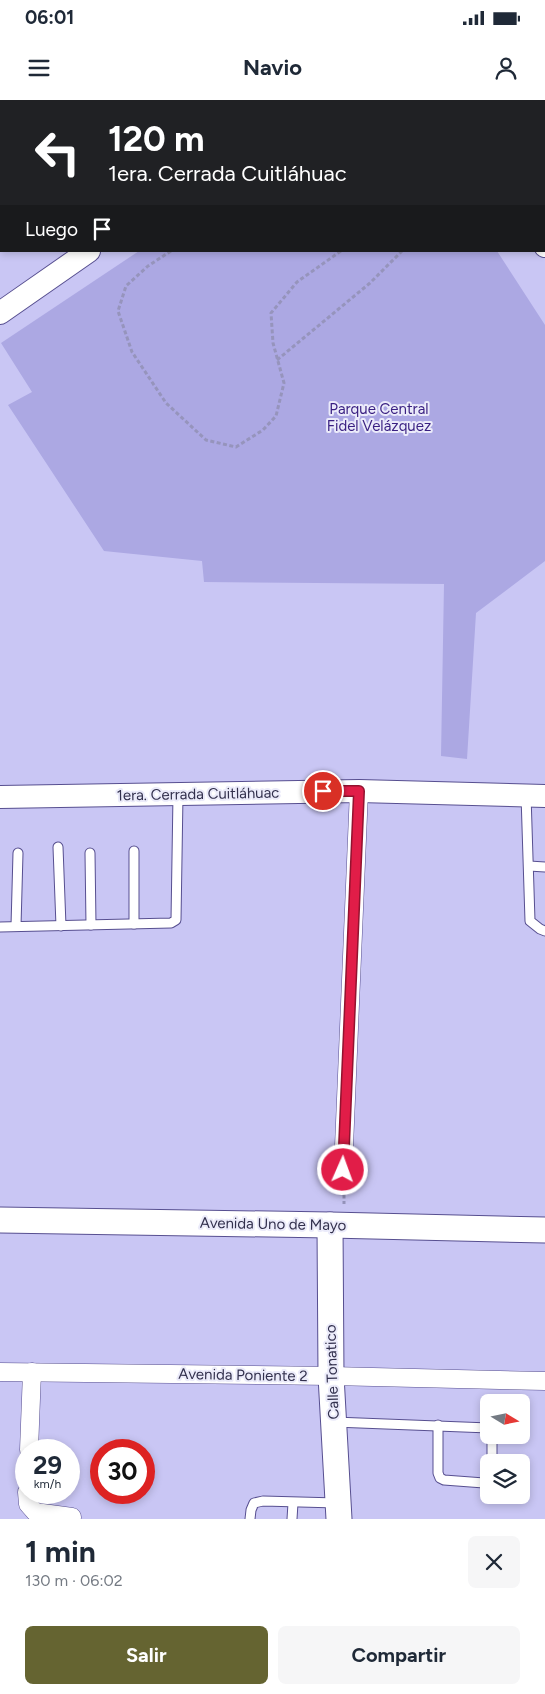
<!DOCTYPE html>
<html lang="es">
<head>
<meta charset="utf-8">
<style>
  :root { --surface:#fff; --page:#f6f6f7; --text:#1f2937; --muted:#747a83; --accent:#656431 }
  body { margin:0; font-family:Figtree,sans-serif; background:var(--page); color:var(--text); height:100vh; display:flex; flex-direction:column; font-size:19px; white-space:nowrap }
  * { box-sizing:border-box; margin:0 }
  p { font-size:16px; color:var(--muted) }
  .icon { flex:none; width:28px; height:28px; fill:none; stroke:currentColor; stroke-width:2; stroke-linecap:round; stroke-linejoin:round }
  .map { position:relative; height:1419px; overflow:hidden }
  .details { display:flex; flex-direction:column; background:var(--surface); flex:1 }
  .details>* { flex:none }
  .hud { position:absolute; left:0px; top:0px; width:545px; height:152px; box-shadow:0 2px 8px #0003; background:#202124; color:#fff; overflow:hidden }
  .needle { width:32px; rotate:100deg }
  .fabs { position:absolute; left:480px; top:1294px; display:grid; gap:10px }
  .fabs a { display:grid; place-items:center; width:50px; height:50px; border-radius:8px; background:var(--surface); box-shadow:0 2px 8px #0003; font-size:25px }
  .speed { position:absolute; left:15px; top:1339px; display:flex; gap:10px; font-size:25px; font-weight:700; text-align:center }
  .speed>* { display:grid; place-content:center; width:65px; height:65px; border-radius:50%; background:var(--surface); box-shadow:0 2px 8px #0003; line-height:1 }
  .speed small { font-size:12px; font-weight:400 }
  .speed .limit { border:8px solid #d22; background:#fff; color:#111 }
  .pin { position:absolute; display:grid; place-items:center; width:42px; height:42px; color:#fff; margin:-21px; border:2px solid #fff; border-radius:50%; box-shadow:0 1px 5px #0007 }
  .me { position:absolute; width:55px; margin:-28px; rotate:2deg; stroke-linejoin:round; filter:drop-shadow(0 0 4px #0008) }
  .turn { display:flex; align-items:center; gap:18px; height:105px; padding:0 25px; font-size:22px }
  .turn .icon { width:65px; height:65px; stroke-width:2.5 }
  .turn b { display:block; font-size:35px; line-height:42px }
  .then { display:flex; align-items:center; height:48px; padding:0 25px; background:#0003; gap:10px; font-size:19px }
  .round { display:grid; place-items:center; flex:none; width:52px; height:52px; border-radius:8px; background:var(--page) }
  .overview { display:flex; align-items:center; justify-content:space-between; height:85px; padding:0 25px }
  h1 { font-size:30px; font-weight:700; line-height:38px }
  .button { display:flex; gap:10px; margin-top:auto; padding:10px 25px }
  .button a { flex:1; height:58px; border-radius:8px; background:var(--accent); color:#fff; font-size:20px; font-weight:700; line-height:58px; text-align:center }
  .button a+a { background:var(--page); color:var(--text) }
  .status { display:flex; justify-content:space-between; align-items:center; height:35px; padding:0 25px; background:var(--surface); direction:ltr }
  .status svg { height:14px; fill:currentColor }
  header { display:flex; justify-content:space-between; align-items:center; height:65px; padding:0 25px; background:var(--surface); font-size:22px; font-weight:700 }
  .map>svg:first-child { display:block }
</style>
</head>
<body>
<div class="status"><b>06:01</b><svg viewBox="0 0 49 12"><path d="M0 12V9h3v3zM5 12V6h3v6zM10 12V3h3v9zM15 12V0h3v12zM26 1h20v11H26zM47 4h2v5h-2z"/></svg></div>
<header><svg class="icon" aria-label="menu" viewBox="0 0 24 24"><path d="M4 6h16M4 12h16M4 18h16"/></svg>Navio<svg class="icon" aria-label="person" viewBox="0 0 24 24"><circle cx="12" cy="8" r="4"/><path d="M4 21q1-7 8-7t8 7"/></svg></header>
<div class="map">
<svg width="545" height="1419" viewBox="0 0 545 1419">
  <rect width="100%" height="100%" fill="#c9c6f4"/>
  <!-- green -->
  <polygon fill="#aca8e3" points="139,151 497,151 545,225 545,461 476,513 467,659 441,656 444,484 204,482 202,461 104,451 8,305 32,292 1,243"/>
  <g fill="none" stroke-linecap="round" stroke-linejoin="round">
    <defs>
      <g id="service">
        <polyline points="526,695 530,821 540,829 545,831"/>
        <polyline points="58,747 61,826"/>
        <polyline points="134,751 134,824"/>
        <polyline points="90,753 91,825"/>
        <polyline points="529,766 545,767"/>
        <polyline points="16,826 18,753"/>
        <polyline points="0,827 171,823 176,820 178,695"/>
        <polyline points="334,1322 489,1328"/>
        <polyline points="438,1325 438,1373 440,1378 444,1380 484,1383 489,1382"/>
        <polyline points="492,1362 492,1335"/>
        <polyline points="250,1419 251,1410 254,1403 263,1401 337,1403"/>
        <polyline points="292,1419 293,1403"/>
      </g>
      <g id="minor">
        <polyline points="54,1 54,0"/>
        <polyline points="0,29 1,29"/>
        <polyline points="343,1070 359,691"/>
        <polyline points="0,1272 331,1276 545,1281"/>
        <polyline points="29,1350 32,1272"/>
        <polyline points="27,1392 28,1404 35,1412 72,1417"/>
      </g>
      <g id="tertiary">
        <polyline points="439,0 440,1"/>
        <polyline points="304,1 306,0"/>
        <polyline points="544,144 545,146"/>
        <polyline points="0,213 89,151"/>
        <polyline points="0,697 359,691 545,696"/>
      </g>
      <g id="secondary">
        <polyline points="0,1120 330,1125 545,1130"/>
        <polyline points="330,1125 331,1276 339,1419"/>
      </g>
    </defs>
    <!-- service casing -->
    <use href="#service" stroke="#574f90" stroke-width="11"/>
    <!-- minor casing -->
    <use href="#minor" stroke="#574f90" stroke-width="19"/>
    <!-- tertiary casing -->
    <use href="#tertiary" stroke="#574f90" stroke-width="24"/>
    <!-- secondary casing -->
    <use href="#secondary" stroke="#574f90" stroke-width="27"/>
    <!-- path -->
    <g stroke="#9694bc" stroke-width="3" stroke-dasharray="4 2.5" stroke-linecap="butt">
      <polyline points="171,151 148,166 126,186 118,211 132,252 166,303 206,340 236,347 263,330 276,316 284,283 273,243 271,213 297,182 341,151"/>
      <polyline points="277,260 370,183 402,151"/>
      <polyline points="344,1088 344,1104"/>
    </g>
    <!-- service -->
    <use href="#service" stroke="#fff" stroke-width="9"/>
    <!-- minor -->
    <use href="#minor" stroke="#fff" stroke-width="18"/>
    <!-- tertiary -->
    <use href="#tertiary" stroke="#fff" stroke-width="22"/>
    <!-- secondary -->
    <use href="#secondary" stroke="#fff" stroke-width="25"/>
  </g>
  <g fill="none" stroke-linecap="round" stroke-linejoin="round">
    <defs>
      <polyline id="route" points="323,691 359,691 343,1070"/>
    </defs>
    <!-- route casing -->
    <use href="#route" stroke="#92132f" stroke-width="12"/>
    <!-- route -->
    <use href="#route" stroke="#e11d48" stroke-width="9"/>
  </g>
  <g text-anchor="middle" stroke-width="4" stroke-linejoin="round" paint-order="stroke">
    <!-- park labels -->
    <g font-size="15" fill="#391f81" stroke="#ebebfa">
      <text x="379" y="314">Parque Central<tspan x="379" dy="17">Fidel Velázquez</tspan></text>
    </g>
    <!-- street labels -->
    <g font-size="15" fill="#32304d" stroke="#ebebfa">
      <text transform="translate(198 694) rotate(-1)" y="5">1era. Cerrada Cuitláhuac</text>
      <text transform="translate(273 1124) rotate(1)" y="5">Avenida Uno de Mayo</text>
      <text transform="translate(332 1272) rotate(-92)" y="5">Calle Tonatico</text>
      <text transform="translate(243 1275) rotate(1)" y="5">Avenida Poniente 2</text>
    </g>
  </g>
</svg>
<div class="fabs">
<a><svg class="needle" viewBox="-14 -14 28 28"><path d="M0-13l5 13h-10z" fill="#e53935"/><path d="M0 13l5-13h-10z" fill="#747a83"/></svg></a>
<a><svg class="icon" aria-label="layers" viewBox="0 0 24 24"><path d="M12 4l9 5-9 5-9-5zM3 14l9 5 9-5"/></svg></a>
</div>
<div class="speed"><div>29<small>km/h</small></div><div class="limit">30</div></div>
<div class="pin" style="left:323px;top:691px;background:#d93025"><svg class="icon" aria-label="arrive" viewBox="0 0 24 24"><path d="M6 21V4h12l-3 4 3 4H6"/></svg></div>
<svg class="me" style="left:343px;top:1070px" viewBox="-20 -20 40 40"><circle r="17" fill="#e11d48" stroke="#fff" stroke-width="3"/><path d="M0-11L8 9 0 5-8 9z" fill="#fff"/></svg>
<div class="hud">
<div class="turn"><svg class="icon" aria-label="left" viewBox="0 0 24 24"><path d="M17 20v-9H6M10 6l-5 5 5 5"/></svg><div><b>120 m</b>1era. Cerrada Cuitláhuac</div></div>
<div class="then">Luego<svg class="icon" aria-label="arrive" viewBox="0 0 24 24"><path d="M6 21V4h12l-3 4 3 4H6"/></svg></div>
</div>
</div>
<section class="details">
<div class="overview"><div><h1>1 min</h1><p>130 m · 06:02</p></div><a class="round"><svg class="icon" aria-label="close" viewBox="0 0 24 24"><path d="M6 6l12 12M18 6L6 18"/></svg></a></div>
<div class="button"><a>Salir</a><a>Compartir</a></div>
</section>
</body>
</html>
